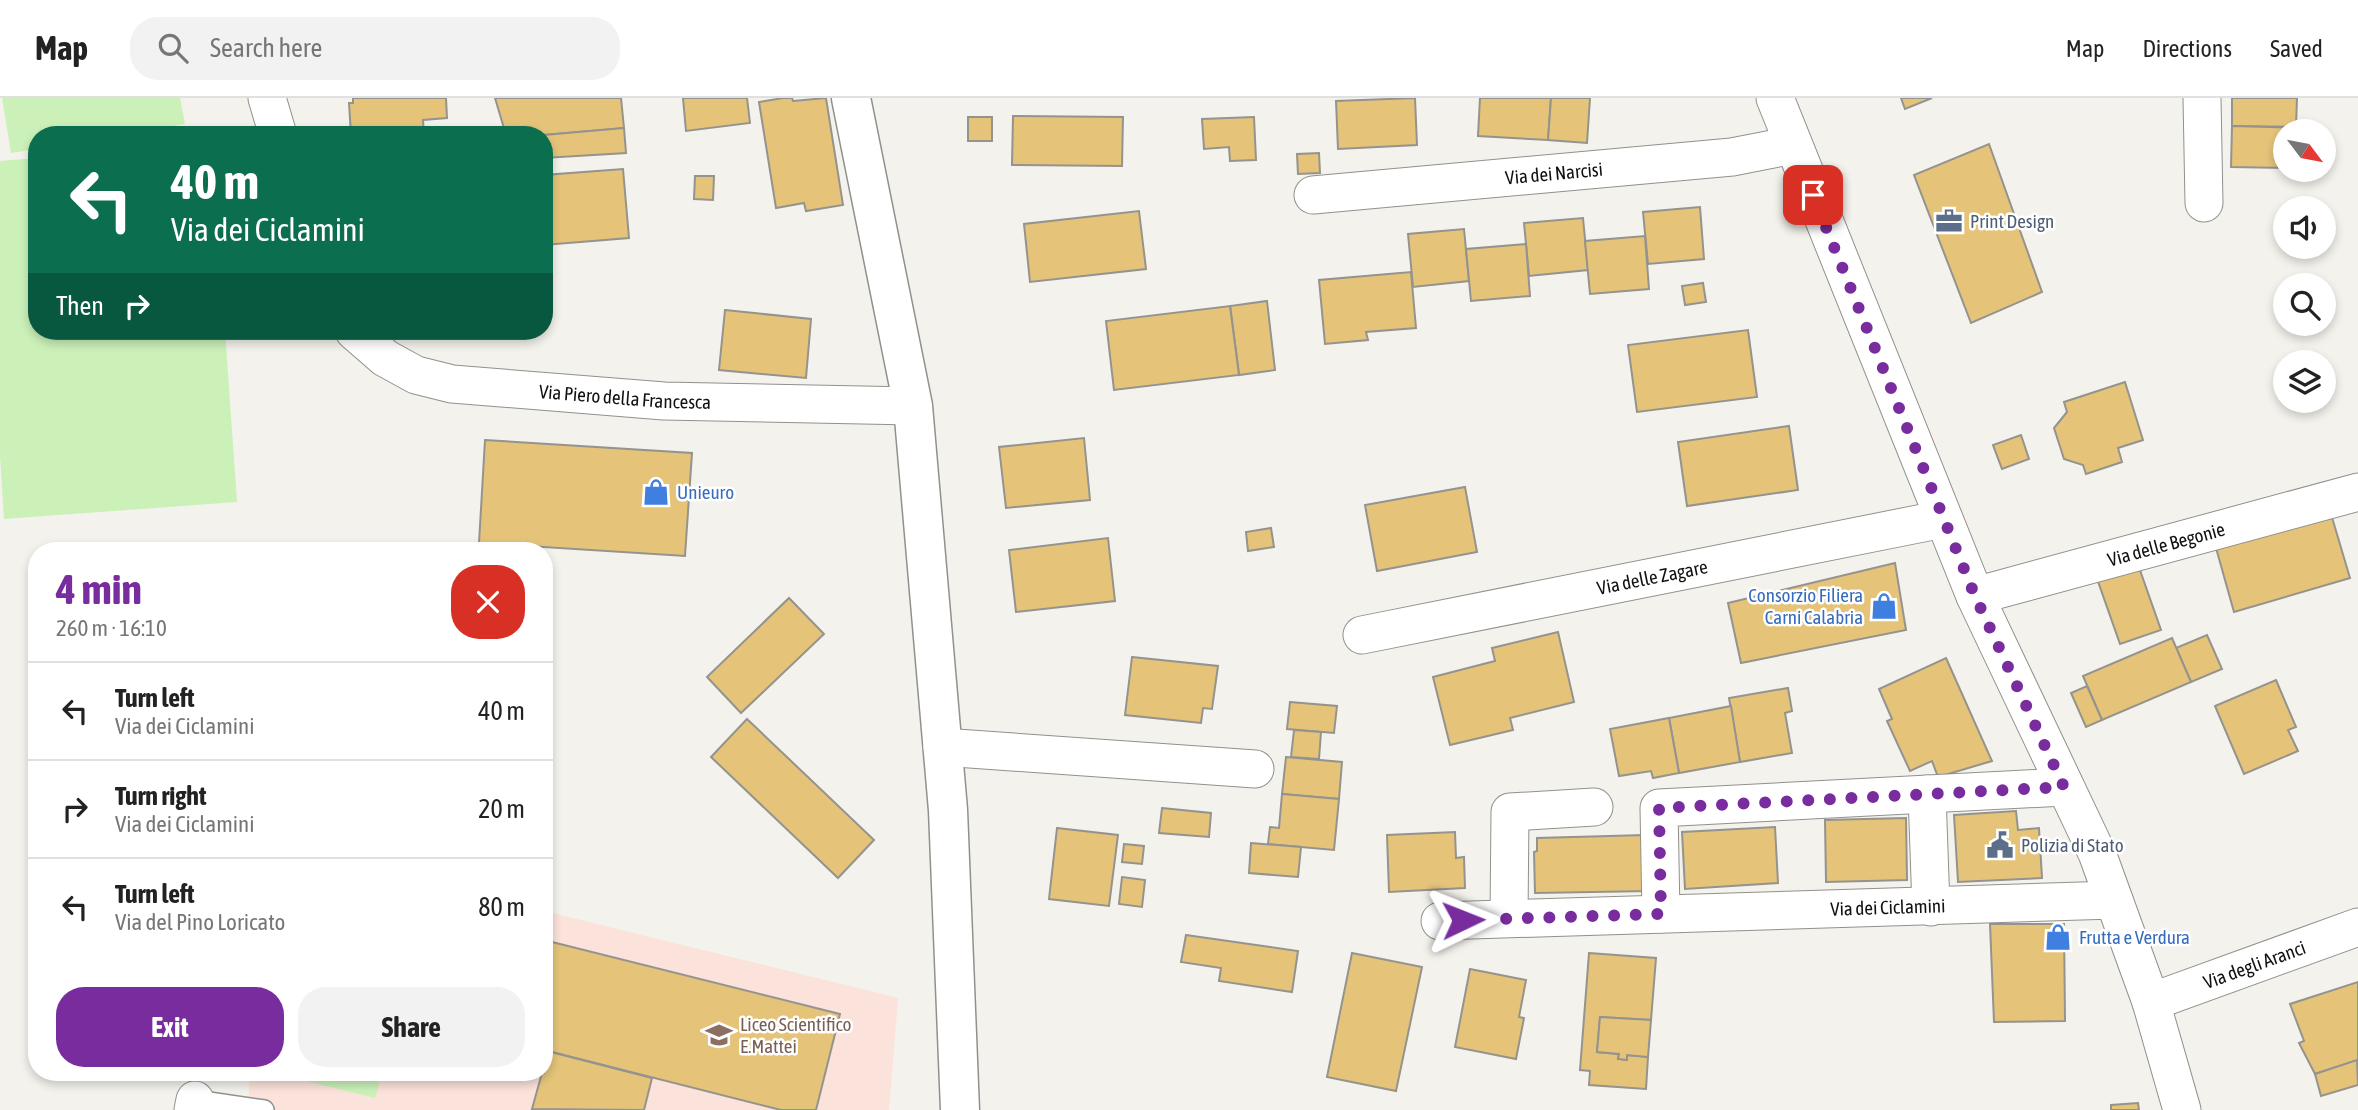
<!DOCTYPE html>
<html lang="en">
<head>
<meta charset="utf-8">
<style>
  :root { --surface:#fff; --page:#f2f2f2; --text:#222; --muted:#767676; --line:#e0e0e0; --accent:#782c9e }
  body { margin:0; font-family:"Asap Condensed",sans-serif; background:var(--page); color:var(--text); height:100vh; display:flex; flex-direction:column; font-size:26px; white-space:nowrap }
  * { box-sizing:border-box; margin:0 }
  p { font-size:23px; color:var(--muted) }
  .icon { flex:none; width:38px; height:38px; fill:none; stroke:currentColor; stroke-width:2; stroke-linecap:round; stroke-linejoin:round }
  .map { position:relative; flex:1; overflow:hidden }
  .details { position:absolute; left:28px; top:444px; width:525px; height:539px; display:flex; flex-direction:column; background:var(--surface); border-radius:28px; box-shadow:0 4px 10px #0003 }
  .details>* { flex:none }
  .hud { position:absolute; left:28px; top:28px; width:525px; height:214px; border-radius:28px; box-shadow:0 4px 10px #0003; background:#0b6e4f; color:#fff; overflow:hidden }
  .needle { width:46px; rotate:122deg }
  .buttons { position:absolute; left:2273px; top:21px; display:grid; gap:14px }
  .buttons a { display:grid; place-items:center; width:63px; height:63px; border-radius:50%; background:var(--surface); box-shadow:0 4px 10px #0003; font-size:35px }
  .pin { position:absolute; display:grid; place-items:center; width:60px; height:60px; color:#fff; margin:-30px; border-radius:14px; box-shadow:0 4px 10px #0006 }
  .me { position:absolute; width:77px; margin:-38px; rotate:88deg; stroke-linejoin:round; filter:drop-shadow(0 0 5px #0008) }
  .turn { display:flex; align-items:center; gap:24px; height:147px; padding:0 28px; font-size:32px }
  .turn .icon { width:91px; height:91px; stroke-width:2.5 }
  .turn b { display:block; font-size:49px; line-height:60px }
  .then { display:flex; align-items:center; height:66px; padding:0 28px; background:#0003; gap:14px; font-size:26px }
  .round { display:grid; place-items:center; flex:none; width:74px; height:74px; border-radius:28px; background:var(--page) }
  .overview { display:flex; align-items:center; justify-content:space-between; height:119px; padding:0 28px }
  h1 { font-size:42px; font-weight:700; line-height:52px; color:var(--accent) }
  .primary-button { display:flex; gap:14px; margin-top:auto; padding:14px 28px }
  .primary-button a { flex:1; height:80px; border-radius:28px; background:var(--accent); color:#fff; font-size:28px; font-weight:700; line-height:80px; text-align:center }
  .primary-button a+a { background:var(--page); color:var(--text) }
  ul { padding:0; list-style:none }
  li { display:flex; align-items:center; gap:21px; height:98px; padding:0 28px; border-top:2px solid var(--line) }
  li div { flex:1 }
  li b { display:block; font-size:26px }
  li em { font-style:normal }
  header { display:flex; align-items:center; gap:42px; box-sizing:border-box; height:98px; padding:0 35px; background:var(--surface); border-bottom:2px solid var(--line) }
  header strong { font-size:33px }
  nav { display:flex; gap:38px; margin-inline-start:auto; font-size:24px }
  .search { width:490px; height:63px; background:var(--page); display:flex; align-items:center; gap:18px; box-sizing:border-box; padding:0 24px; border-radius:28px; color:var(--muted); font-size:26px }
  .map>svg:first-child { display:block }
</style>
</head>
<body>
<header>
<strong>Map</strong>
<div class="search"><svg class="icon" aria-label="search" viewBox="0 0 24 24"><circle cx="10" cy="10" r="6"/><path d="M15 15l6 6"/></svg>Search here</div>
<nav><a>Map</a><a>Directions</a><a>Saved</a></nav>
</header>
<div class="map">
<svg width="2358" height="1012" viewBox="0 0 2358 1012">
  <rect width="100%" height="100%" fill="#f4f2ec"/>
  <!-- education -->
  <polygon fill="#fbe2da" points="544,813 898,900 889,1012 248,1012 250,975 544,975"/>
  <!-- green -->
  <g fill="#cbf1b9">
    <polygon points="2,0 180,0 185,26 119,37 37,37 37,51 11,55"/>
    <polygon points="37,60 37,233 225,233 237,404 4,421 0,358 0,63"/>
    <polygon points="281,975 382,975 375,1000 281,977"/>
  </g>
  <!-- building -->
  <g fill="#e5c47a" stroke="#95938e" stroke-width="2">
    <polygon points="353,0 446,0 447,20 423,22 424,37 351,37 349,5 353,5"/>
    <polygon points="495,0 621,0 624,30 544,37 506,37"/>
    <polygon points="683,0 747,0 750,25 686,33"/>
    <polygon points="783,0 792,0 793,3 826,0 843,107 806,113 804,105 776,110 759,4"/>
    <polygon points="1415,0 1417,47 1338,51 1336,3"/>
    <polygon points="1480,0 1551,0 1548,42 1478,38"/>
    <polygon points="1551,0 1590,0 1587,45 1548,42"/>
    <polygon points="1901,0 1932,0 1905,11"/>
    <polygon points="2232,0 2297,0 2296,29 2232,28"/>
    <polygon points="1013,18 1123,19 1122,68 1012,67"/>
    <rect x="968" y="19" width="24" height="24"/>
    <polygon points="1254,19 1256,62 1230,63 1229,49 1204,51 1202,21"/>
    <polygon points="2232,28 2308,30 2307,33 2286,33 2286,70 2231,69"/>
    <polygon points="624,30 626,55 544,60 544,37"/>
    <polygon points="1989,46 2042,194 1971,225 1914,77"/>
    <polygon points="1319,55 1320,75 1298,76 1297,56"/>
    <polygon points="623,71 629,140 544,147 544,77"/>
    <polygon points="695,78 714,78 713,102 694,101"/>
    <polygon points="1700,109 1704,161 1648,166 1643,114"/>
    <polygon points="1139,113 1146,171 1030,184 1024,126"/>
    <polygon points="1583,120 1588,172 1529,178 1524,125"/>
    <polygon points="1464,131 1469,183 1413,189 1408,136"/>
    <polygon points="1645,138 1649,191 1590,196 1585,143"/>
    <polygon points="1526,146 1530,198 1471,203 1466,151"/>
    <polygon points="1411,174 1416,230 1366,234 1368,242 1325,246 1319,182"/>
    <polygon points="1703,185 1706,204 1685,207 1682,188"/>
    <polygon points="1267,203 1275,272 1239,277 1230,208"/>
    <polygon points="1230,208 1239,277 1114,292 1106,223"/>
    <polygon points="725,212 811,221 806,280 719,272"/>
    <polygon points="1748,232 1757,299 1637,314 1628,247"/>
    <polygon points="2125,284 2143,342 2118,350 2122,364 2086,376 2083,367 2064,361 2054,330 2067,314 2064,304"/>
    <polygon points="1789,328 1798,392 1687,408 1678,344"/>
    <polygon points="2021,337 2029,361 2002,371 1993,347"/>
    <polygon points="1084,340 1090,402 1006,410 999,349"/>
    <polygon points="485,342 692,355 685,458 479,445"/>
    <polygon points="1465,389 1477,454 1377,473 1365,407"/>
    <polygon points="2331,416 2350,480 2234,514 2216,450"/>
    <polygon points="1271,430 1274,449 1248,453 1246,434"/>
    <polygon points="1108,440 1115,503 1016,514 1009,452"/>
    <polygon points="2135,458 2161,532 2120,546 2094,472"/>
    <polygon points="1895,465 1906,532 1741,565 1728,505"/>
    <polygon points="789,500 824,536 741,615 707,579"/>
    <polygon points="1558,534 1574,604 1510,620 1513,632 1450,647 1433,579 1495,563 1492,550"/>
    <polygon points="2207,537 2222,571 2191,584 2176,550"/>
    <polygon points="2172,540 2191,584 2102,622 2083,578"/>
    <polygon points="1132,559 1218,568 1212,611 1203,610 1201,625 1125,617"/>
    <polygon points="1946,560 1992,663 1938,679 1932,663 1910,673 1887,623 1892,621 1879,591"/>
    <polygon points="2276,582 2296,629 2288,632 2298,653 2244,676 2215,608"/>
    <polygon points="2087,588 2102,622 2086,629 2071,595"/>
    <polygon points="1788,590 1792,613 1785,615 1792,655 1740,664 1729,600"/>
    <polygon points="1290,604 1337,608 1334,635 1287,631"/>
    <polygon points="1731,608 1740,664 1679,675 1669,620"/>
    <polygon points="1669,620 1679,675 1653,680 1651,673 1619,678 1610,631"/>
    <polygon points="747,621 874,742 838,780 711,659"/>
    <polygon points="1294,632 1321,634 1319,661 1291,659"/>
    <polygon points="1286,659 1342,664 1339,701 1282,696"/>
    <polygon points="1282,696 1339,701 1334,752 1268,746 1270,729 1279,730"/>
    <polygon points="1162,710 1211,715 1209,739 1159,735"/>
    <polygon points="2016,713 2018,732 2039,730 2042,780 1958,784 1954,717"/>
    <polygon points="1906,720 1907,782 1826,784 1825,722"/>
    <polygon points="1775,729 1778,785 1685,791 1682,734"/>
    <polygon points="1057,730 1118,737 1109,808 1049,801"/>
    <polygon points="1455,734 1456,760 1464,759 1465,790 1389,794 1387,737"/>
    <polygon points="1645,737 1650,793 1535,795 1534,754 1537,753 1537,740"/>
    <polygon points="1251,745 1301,749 1298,779 1249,775"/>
    <polygon points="1124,746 1144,748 1142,766 1122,764"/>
    <polygon points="1122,779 1145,782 1142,809 1119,806"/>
    <polygon points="1990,826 2064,826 2065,923 1994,924"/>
    <polygon points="1186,837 1298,853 1292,894 1219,883 1221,870 1181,864"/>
    <polygon points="544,842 840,916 816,1012 781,1012 544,952"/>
    <polygon points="1352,855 1422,869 1396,993 1327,979"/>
    <polygon points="1589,855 1656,860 1651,922 1600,919 1597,954 1619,956 1618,961 1627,962 1627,957 1648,959 1646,991 1589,987 1590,973 1580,972"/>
    <polygon points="1470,871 1526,882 1519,919 1524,920 1516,961 1455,949"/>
    <polygon points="2358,884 2358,962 2315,976 2299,945 2304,943 2290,906"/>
    <polygon points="1600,919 1651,922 1648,959 1627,957 1627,962 1618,961 1619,956 1597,954"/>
    <polygon points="547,953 652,980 644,1012 532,1011 542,975 544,975"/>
    <polygon points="2357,962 2358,987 2321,998 2315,976"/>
    <polygon points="2138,1005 2139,1012 2111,1012 2111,1007"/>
  </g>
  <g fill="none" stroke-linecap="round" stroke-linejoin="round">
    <defs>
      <polyline id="service" points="195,1002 264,1012"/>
      <g id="minor">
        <polyline points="267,0 278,37"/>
        <polyline points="1775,0 1975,498 2097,755 2151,904 2182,1012"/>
        <polyline points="2202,0 2204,105"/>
        <path id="s1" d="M 1313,97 L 1732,59 L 1793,47"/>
        <path id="s2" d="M 354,233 L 385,260 L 416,277 L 452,286 L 664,303 L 913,308"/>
        <path id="s3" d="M 1975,498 L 2358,394"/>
        <path id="s4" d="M 1362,537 L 1943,421"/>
        <polyline points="942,649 1255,671"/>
        <polyline points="1927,696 1931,809"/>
        <polyline points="1661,816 1659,710 2064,689"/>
        <polyline points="1509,820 1510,714 1594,709"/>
        <path id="s5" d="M 1440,823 L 2114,802"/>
        <path id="s6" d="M 2151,904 L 2358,829"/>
        <polyline points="193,1012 195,1002"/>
      </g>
      <polyline id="tertiary" points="851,0 913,308 948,712 960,1012"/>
    </defs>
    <!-- service casing -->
    <use href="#service" stroke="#92908b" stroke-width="22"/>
    <!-- minor casing -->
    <use href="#minor" stroke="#92908b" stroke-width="39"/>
    <!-- tertiary casing -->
    <use href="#tertiary" stroke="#92908b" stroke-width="41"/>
    <!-- service -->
    <use href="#service" stroke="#fff" stroke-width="19"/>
    <!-- minor -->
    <use href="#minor" stroke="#fff" stroke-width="37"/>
    <!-- tertiary -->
    <use href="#tertiary" stroke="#fff" stroke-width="38"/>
  </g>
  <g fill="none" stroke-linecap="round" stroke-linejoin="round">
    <!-- route -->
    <polyline stroke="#782c9e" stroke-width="12" stroke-dasharray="0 21.6" points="1463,822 1661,816 1659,710 2064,689 1975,498 1813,97"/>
  </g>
  <!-- icons -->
  <defs>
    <symbol id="office-bare" viewBox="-9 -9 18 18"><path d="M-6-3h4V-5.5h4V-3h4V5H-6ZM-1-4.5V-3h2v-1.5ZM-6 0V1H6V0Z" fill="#5c6f8a" stroke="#fff" stroke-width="2.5" paint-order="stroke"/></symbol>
    <symbol id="shop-bare" viewBox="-9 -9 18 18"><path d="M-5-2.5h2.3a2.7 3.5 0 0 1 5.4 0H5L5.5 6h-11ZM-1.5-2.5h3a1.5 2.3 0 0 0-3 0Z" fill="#3f7fe0" stroke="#fff" stroke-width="2.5" paint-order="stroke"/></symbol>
    <symbol id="civic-bare" viewBox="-9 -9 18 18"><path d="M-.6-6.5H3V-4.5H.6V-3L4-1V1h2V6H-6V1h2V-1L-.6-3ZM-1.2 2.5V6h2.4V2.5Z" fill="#5c6f8a" stroke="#fff" stroke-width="2.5" paint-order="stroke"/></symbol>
    <symbol id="school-bare" viewBox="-9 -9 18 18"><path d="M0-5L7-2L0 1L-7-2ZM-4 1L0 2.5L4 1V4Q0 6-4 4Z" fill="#8d6e63" stroke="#fff" stroke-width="2.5" paint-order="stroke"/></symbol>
  </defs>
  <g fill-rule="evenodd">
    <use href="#office-bare" x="1930" y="104" width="38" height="38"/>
    <use href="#shop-bare" x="637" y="375" width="38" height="38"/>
    <use href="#shop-bare" x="1865" y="489" width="38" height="38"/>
    <use href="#civic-bare" x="1981" y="728" width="38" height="38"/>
    <use href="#shop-bare" x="2039" y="820" width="38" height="38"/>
    <use href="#school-bare" x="700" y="918" width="38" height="38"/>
  </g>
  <g text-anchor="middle" stroke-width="5" stroke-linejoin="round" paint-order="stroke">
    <!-- street labels -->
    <g font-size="19" fill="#12110f" stroke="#fff">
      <text dy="7" stroke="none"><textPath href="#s1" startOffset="242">Via dei Narcisi</textPath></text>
      <text dy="7" stroke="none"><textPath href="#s2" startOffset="287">Via Piero della Francesca</textPath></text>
      <text dy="7" stroke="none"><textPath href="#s3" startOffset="198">Via delle Begonie</textPath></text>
      <text dy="7" stroke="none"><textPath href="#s4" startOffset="296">Via delle Zagare</textPath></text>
      <text dy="7" stroke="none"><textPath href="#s5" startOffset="448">Via dei Ciclamini</textPath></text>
      <text dy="7" stroke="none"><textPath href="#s6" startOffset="110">Via degli Aranci</textPath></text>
    </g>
    <!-- service labels -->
    <g font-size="19" fill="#4e5e75" stroke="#fff" text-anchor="start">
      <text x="1970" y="130">Print Design</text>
      <text x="2021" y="754">Polizia di Stato</text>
    </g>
    <!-- shop labels -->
    <g font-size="19" fill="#366cbe" stroke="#fff" text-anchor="start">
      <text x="677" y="401">Unieuro</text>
      <text x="1863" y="504" text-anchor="end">Consorzio Filiera<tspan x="1863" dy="22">Carni Calabria</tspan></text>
      <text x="2079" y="846">Frutta e Verdura</text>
    </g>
    <!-- education labels -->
    <g font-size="19" fill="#785e54" stroke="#fff" text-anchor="start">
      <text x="740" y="933">Liceo Scientifico<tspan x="740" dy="22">E.Mattei</tspan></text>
    </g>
  </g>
</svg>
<div class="buttons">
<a><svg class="needle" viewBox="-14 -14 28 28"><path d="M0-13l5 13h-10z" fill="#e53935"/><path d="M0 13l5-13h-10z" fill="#767676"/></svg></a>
<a><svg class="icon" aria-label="sound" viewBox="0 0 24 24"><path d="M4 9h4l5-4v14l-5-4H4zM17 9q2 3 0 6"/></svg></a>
<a><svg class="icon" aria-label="search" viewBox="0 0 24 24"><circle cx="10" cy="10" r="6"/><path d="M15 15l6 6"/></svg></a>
<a><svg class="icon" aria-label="layers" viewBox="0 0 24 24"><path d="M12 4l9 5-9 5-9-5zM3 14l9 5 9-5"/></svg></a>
</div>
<div class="pin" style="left:1813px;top:97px;background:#d93025"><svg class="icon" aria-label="arrive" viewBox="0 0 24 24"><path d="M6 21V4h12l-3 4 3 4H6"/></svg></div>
<svg class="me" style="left:1463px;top:822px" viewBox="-20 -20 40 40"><path d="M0-17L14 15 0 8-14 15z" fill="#782c9e" stroke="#fff" stroke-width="4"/></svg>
<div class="hud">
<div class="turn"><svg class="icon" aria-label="left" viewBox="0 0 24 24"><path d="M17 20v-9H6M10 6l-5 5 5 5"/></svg><div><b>40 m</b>Via dei Ciclamini</div></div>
<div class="then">Then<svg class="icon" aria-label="right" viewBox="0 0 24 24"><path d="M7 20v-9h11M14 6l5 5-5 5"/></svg></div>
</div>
<section class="details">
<div class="overview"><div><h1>4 min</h1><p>260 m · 16:10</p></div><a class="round" style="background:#d93025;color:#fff"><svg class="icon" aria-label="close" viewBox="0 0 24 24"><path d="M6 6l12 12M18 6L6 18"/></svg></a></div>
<ul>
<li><svg class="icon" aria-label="left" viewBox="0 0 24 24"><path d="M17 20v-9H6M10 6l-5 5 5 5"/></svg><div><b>Turn left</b><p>Via dei Ciclamini</p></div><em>40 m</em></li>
<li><svg class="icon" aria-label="right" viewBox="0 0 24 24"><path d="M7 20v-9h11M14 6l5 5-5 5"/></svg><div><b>Turn right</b><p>Via dei Ciclamini</p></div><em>20 m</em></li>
<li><svg class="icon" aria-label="left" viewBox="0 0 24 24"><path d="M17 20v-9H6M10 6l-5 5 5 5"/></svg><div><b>Turn left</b><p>Via del Pino Loricato</p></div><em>80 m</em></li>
</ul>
<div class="primary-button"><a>Exit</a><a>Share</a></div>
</section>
</div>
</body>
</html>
